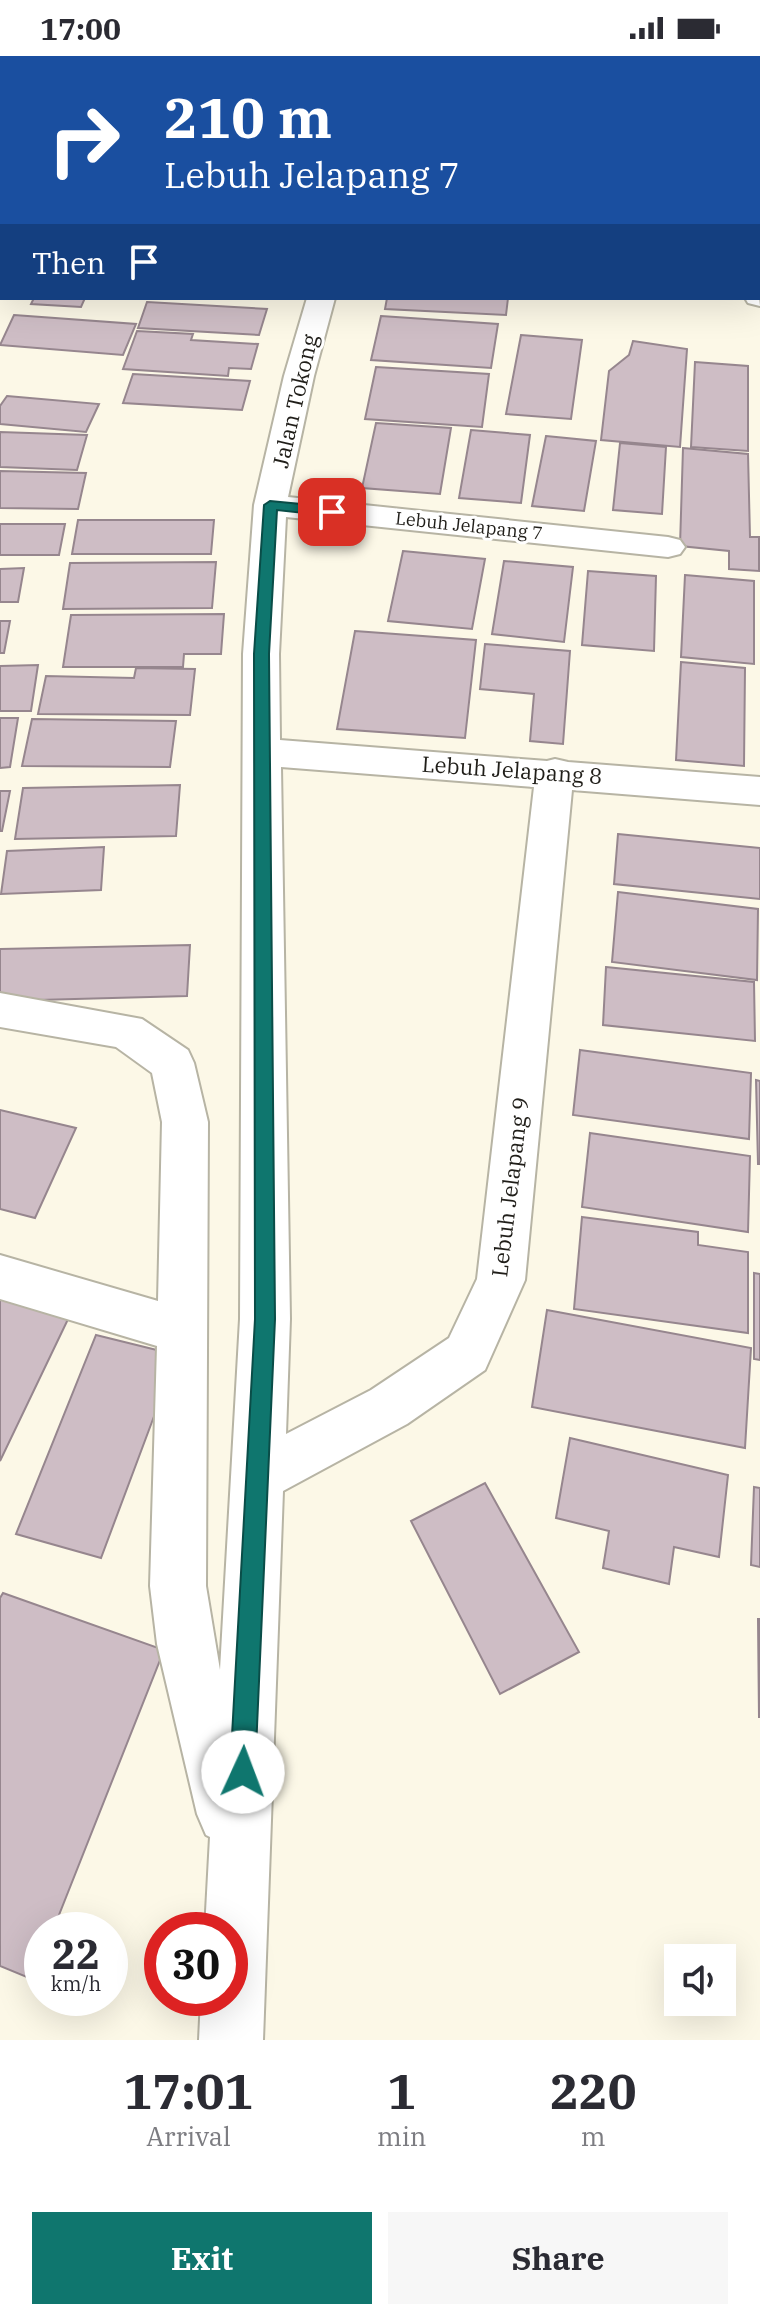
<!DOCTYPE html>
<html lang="en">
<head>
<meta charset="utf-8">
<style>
  :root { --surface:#fff; --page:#f7f7f7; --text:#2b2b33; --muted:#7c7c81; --accent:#0f766e }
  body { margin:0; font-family:"IBM Plex Serif",serif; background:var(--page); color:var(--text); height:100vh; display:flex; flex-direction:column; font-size:30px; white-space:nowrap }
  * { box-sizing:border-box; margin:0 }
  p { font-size:26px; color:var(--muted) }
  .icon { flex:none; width:44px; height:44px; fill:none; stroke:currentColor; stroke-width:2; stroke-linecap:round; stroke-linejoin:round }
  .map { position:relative; height:1984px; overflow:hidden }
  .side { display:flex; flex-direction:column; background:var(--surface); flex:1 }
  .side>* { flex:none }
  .top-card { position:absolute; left:0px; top:0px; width:760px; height:244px; box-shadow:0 8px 32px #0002; background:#1a4fa0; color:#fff; overflow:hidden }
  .buttons { position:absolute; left:664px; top:1888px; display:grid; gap:16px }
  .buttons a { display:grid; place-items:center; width:72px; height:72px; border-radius:0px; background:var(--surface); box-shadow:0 8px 32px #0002; font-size:40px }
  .speed { position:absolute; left:24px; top:1856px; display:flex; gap:16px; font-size:40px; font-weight:700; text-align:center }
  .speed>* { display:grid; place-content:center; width:104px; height:104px; border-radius:50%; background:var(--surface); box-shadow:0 8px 32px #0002; line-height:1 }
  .speed small { font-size:20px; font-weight:400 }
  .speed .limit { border:12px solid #d22; background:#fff; color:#111 }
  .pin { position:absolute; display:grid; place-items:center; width:68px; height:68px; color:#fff; margin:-34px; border-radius:16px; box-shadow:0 4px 12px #0006 }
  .me { position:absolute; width:88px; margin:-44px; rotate:2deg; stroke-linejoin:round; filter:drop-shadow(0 0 6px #0008) }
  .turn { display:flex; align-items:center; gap:28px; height:168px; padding:0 32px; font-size:36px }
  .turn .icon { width:104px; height:104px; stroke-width:2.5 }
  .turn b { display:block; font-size:56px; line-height:68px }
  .then { display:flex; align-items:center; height:76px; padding:0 32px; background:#0003; gap:16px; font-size:30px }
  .eta { display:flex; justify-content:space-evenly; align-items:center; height:136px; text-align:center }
  .eta b { font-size:48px; font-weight:700; line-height:56px }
  .button { display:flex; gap:16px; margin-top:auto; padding:16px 32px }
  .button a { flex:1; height:92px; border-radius:0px; background:var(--accent); color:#fff; font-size:32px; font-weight:700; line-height:92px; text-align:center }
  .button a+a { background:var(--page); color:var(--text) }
  .status { display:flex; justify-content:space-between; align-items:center; height:56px; padding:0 40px; background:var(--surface); direction:ltr }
  .status svg { height:22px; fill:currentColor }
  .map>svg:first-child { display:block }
</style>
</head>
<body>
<div class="status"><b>17:00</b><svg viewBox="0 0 49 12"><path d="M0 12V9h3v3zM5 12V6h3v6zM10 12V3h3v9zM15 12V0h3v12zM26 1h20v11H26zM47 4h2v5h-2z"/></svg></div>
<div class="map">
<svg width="760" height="1984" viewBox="0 0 760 1984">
  <rect width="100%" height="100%" fill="#fcf8e7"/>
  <!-- building -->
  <g fill="#cebdc5" stroke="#96868e" stroke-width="2">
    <polygon points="34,242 85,242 81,251 31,248"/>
    <polygon points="387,242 508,242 506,259 385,253"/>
    <polygon points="147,246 267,253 259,279 138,272"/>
    <polygon points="14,259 136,268 123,299 0,289"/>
    <polygon points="381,260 498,268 491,312 371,304"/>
    <polygon points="137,275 193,278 191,284 258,288 251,313 229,312 228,320 123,313"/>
    <polygon points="521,279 582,284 571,363 506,358"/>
    <polygon points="633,285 687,293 680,391 601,384 609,315 629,299"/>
    <polygon points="695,306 748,310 748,395 691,391"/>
    <polygon points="376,311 489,318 482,371 365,363"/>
    <polygon points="133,318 250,325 242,354 123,347"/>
    <polygon points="7,340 99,348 86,376 0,368 0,350"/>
    <polygon points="376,367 451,372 440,438 362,432"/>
    <polygon points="471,374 530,379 521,447 459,442"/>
    <polygon points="0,376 87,379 77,414 0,411"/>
    <polygon points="546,380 596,385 584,455 532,450"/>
    <polygon points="620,387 666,391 662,458 613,454"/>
    <polygon points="683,392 748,398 750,481 759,481 759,515 729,513 729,495 680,490"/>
    <polygon points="0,415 86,417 78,453 0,452"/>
    <polygon points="78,464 214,464 211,498 72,498"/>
    <polygon points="0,468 65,468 59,499 0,499"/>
    <polygon points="403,495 485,503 472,573 388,565"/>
    <polygon points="504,505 573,511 564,586 492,578"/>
    <polygon points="216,506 212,552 63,553 70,507"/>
    <polygon points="24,512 18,546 0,546 0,513"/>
    <polygon points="588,515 656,520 654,595 582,589"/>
    <polygon points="685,519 754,525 754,608 681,601"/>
    <polygon points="224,558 221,598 184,598 183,611 63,611 71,559"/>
    <polygon points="0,565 10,565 4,597 0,597"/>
    <polygon points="355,575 476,584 465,682 337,673"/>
    <polygon points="485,588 570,595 563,688 530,685 534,638 480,633"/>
    <polygon points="681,606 745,612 744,710 676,704"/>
    <polygon points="38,609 31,655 0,655 0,610"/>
    <polygon points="136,612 195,613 190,659 38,658 46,620 134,622"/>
    <polygon points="0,662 18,662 10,711 0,712"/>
    <polygon points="32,663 176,665 170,711 22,710"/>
    <polygon points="180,729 176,780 15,783 23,732"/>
    <polygon points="0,735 10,735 2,775 0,775"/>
    <polygon points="618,778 760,792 760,843 614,828"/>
    <polygon points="104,791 101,834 1,838 7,795"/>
    <polygon points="618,836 758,853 757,924 612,906"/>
    <polygon points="190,889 187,940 0,945 0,893"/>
    <polygon points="606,911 754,926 755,985 603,969"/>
    <polygon points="580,994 751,1017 749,1083 573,1059"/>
    <polygon points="756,1024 760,1025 760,1108 758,1108"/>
    <polygon points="0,1054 76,1072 35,1162 0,1153"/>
    <polygon points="590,1077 750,1100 748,1176 582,1151"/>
    <polygon points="582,1161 698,1176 698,1189 748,1196 748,1277 574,1253"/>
    <polygon points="754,1217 760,1218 760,1304 754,1303"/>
    <polygon points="3,1238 70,1259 0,1405 0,1244"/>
    <polygon points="547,1254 751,1292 745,1392 532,1351"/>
    <polygon points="96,1279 177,1299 101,1502 16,1478"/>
    <polygon points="570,1382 728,1419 719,1501 674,1491 669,1528 603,1512 609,1475 556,1462"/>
    <polygon points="485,1427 579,1596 500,1638 411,1465"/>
    <polygon points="754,1431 760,1432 760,1511 751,1509"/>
    <polygon points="3,1537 164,1594 53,1874 42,1874 42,1903 34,1924 0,1910 0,1542"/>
    <polygon points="758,1563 760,1563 760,1661 759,1661"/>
  </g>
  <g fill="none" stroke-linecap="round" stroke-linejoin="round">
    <defs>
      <g id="minor">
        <rect x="388" y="0" width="24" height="2"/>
        <rect x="0" y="50" width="2" height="14"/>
        <rect x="758" y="96" width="2" height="16"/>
        <polygon points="0,133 2,134 2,150 0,149"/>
        <polygon points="758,232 760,250 748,247 745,242 758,242"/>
        <path d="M 307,242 L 335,242 L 314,320 L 288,441 L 668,481 L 680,484 L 685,491 L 680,498 L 668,501 L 286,461 L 279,598 L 280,684 L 547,705 L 555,703 L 568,706 L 760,721 L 760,749 L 572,734 L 525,1224 L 485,1314 L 407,1368 L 283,1435 L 263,1984 L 199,1984 L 201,1942 L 230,1942 L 230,1874 L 205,1874 L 210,1781 L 206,1779 L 197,1758 L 157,1588 L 150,1530 L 157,1290 L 0,1243 L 0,1199 L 158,1245 L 162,1066 L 152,1017 L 116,991 L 0,971 L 0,937 L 142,963 L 188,994 L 194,1007 L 208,1066 L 206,1530 L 220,1614 L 240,1263 L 243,598 L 254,449 L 284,320 ZM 281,711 L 534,731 L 477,1223 L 449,1282 L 371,1334 L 286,1378 L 290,1263 Z"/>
      </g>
    </defs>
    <!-- minor casing -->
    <use href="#minor" stroke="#b7b4a4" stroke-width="4"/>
    <!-- minor -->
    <use href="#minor" fill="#fff" fill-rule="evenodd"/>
  </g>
  <!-- route -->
  <polygon fill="#0f766e" stroke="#0a4d48" stroke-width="2" points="270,445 332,451 338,456 332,460 277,454 269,598 275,1263 255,1716 251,1725 243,1729 234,1725 230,1716 255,1263 254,598 264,449"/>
  <g text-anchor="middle" stroke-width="6" stroke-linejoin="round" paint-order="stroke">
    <!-- far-street labels -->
    <g font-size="18" fill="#201e19" stroke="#fff">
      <text transform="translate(469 470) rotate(6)" y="6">Lebuh Jelapang 7</text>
    </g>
    <!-- street labels -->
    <g font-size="22" fill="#201e19" stroke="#fff">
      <text transform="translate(295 345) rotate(-77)" y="8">Jalan Tokong</text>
      <text transform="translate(512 714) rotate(4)" y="8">Lebuh Jelapang 8</text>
      <text transform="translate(510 1131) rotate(-83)" y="8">Lebuh Jelapang 9</text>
    </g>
  </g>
</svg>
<div class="buttons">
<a><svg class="icon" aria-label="sound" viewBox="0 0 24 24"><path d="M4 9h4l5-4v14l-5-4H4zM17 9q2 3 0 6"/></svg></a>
</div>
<div class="speed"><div>22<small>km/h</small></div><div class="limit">30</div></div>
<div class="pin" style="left:332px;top:456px;background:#d93025"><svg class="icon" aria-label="arrive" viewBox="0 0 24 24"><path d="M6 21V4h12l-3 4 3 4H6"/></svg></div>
<svg class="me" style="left:243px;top:1716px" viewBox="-20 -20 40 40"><circle r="19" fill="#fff"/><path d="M0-13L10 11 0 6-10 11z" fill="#0f766e"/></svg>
<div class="top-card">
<div class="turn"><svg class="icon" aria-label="right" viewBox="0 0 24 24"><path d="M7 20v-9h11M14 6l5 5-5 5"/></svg><div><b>210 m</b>Lebuh Jelapang 7</div></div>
<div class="then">Then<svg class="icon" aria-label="arrive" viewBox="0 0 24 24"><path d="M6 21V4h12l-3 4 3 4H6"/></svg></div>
</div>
</div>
<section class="side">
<div class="eta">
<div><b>17:01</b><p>Arrival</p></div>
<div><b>1</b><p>min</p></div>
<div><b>220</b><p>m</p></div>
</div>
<div class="button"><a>Exit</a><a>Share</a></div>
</section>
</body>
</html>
